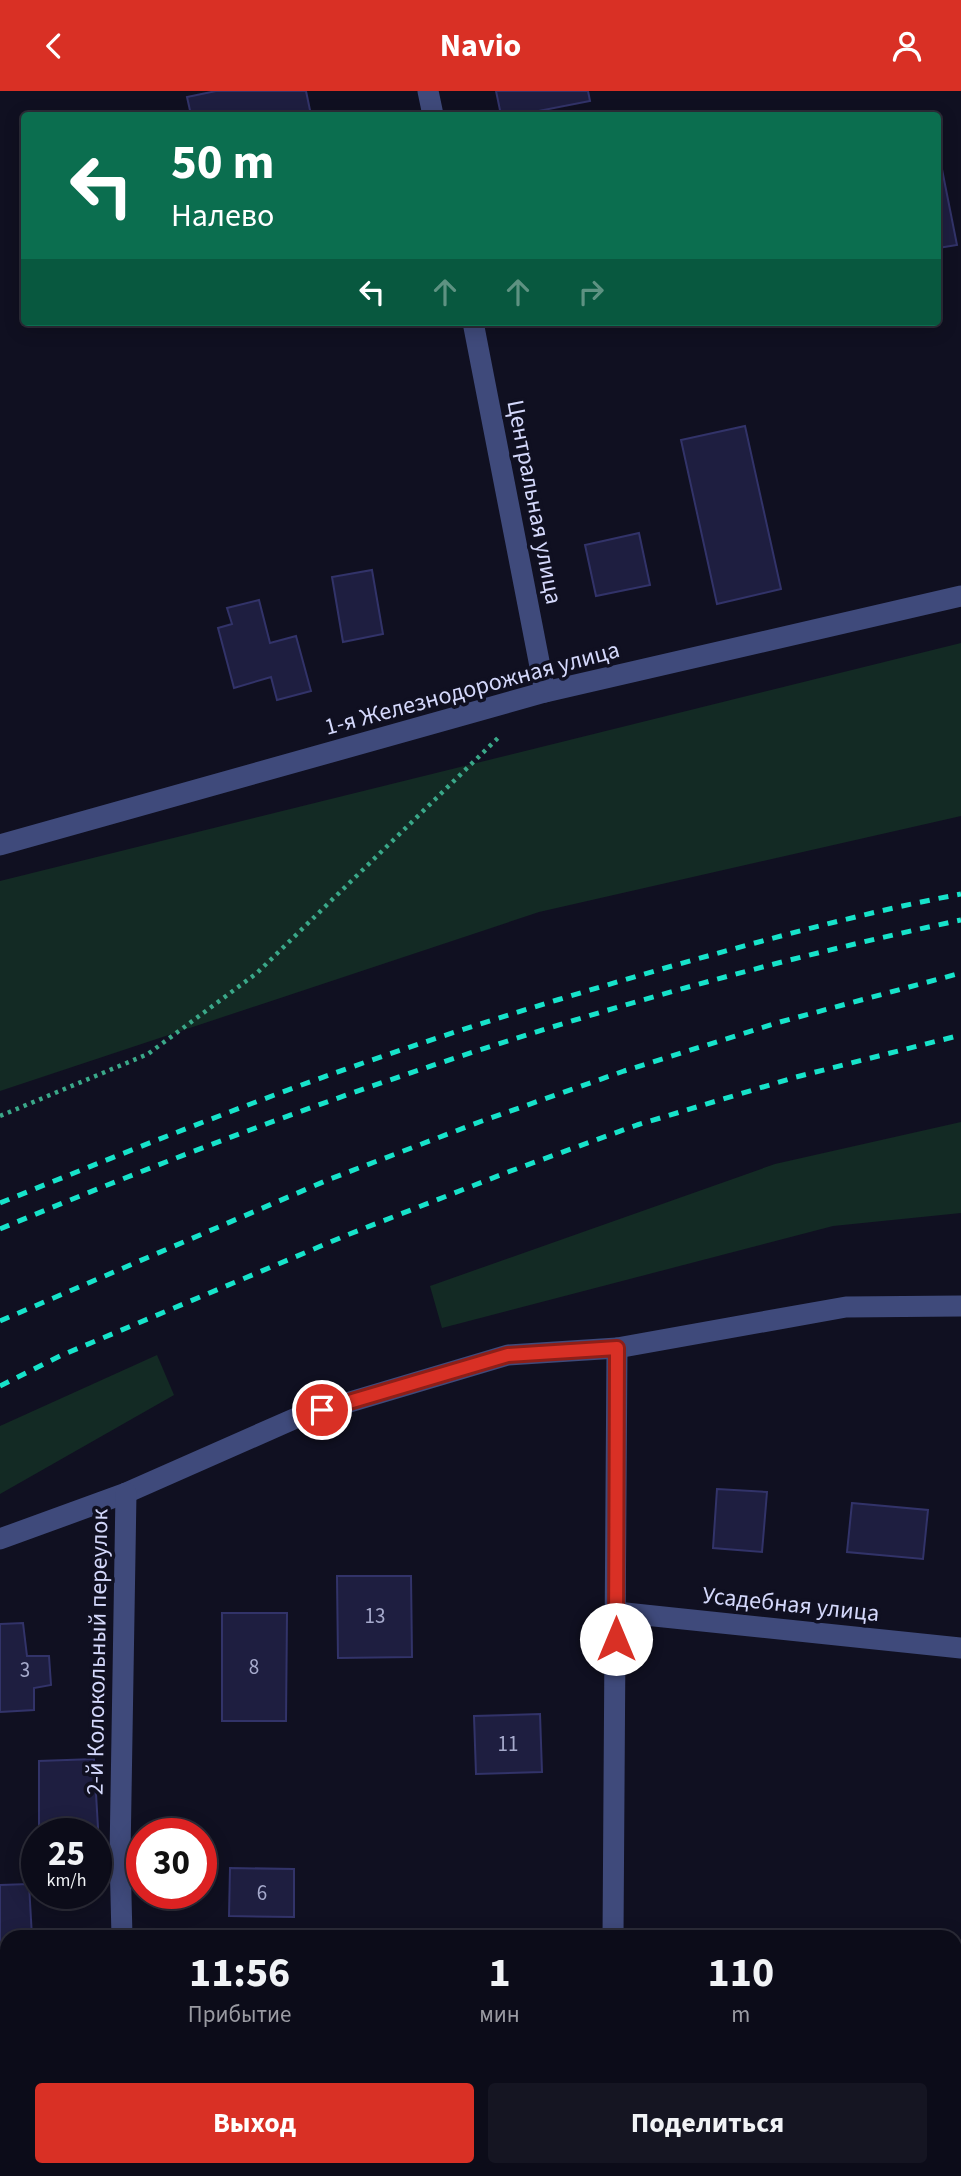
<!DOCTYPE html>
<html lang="ru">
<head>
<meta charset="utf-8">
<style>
  :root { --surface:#0c0c19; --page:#151522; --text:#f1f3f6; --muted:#9a9ba2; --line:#2c2c38; --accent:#d93025 }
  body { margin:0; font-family:"Source Sans 3",sans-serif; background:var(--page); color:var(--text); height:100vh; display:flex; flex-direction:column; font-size:26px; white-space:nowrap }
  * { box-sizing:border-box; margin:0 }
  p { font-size:23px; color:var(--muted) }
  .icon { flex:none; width:38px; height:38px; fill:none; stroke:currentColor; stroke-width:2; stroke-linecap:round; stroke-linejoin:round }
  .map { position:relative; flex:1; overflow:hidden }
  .drawer { position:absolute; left:0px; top:1839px; width:962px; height:247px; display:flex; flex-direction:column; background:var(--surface); border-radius:21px 21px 0 0; box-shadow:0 4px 18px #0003,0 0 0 2px var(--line) }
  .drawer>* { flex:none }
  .guide { position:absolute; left:21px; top:21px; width:920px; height:214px; border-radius:7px; box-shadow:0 4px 18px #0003,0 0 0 2px var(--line); background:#0b6e4f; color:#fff; overflow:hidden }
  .speed { position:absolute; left:21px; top:1727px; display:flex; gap:14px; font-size:35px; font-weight:700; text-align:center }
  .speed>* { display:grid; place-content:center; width:91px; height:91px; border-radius:50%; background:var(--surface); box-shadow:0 4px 18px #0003,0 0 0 2px var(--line); line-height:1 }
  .speed small { font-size:18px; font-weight:400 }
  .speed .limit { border:10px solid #d22; background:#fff; color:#111 }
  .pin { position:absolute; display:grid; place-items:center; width:60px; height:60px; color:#fff; margin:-30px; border:4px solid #fff; border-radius:50%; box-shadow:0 2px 7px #0007 }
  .me { position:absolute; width:77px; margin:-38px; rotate:0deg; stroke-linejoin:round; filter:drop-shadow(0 0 5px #0008) }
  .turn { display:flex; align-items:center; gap:24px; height:147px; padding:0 35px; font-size:32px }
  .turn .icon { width:91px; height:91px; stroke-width:2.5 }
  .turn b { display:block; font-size:49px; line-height:60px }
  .lanes { display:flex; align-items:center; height:66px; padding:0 35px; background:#0003; justify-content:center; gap:35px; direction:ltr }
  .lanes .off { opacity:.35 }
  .eta { display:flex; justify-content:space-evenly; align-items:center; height:119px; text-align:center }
  .eta b { font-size:42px; font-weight:700; line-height:49px }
  .cta { display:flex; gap:14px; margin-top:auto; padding:14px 35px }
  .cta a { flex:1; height:80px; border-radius:7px; background:var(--accent); color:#fff; font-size:28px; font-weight:700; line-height:80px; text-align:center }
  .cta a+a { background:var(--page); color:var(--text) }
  header { display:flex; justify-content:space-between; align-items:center; height:91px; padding:0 35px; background:var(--accent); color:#fff; font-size:32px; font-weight:700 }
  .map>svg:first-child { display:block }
</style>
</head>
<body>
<header><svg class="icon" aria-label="back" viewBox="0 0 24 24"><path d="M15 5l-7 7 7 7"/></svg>Navio<svg class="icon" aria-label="person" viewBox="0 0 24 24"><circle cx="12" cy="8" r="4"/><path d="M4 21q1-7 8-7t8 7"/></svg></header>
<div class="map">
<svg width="961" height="2085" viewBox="0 0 961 2085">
  <rect width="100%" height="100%" fill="#101021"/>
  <!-- green -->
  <g fill="#132a24">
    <polygon points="961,552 961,725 539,821 0,1000 0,790"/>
    <polygon points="961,1031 961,1122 833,1135 442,1237 430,1195 775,1073"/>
    <polygon points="157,1264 174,1304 0,1403 0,1335"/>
  </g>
  <!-- building -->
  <g fill="#1e1e40" stroke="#323369" stroke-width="2">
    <polygon points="216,0 306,0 311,24 191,24 187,6"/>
    <polygon points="496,0 588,0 590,10 518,24 501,24"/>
    <polygon points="938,58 957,154 938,157"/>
    <polygon points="745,335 781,498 717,513 681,349"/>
    <polygon points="639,442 650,494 596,505 585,454"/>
    <polygon points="372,479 383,543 343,551 332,486"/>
    <polygon points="259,509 270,552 296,545 311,600 277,609 271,586 234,597 218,537 232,533 227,517"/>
    <polygon points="717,1398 767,1401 762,1461 713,1457"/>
    <polygon points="852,1412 928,1419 923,1468 847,1461"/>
    <polygon points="337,1485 411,1485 412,1566 338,1567"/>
    <polygon points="222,1522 287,1522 286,1630 222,1630"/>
    <polygon points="23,1532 27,1565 49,1565 51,1594 34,1597 34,1619 0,1621 0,1533"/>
    <polygon points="540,1623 542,1681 476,1683 474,1625"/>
    <polygon points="94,1668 99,1754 96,1754 96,1743 39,1743 39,1670"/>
    <polygon points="230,1777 294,1778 294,1826 229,1825"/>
    <polygon points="29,1793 32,1846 7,1846 7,1890 0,1890 0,1794"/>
    <polygon points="849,2079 930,2079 929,2085 848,2085"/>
  </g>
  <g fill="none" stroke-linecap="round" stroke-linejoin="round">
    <!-- path -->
    <polyline stroke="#3aa889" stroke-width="4.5" stroke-dasharray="3.5 5" stroke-linecap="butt" points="0,1025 148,963 257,882 499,646"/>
    <!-- minor -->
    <g stroke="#3f4a7b" stroke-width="21">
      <polyline points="428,0 433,24"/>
      <polyline points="473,231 545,601"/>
      <polyline points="0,754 545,601 961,505"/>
      <polyline points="0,1448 126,1402 296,1327 508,1264 617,1257 846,1216 961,1215"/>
      <polyline points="616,1521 961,1557"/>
      <polyline points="122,1846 120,1765 126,1402"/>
      <polyline points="613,1846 617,1257"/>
      <polyline points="127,2079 128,2085"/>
      <polyline points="610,2085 610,2079"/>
    </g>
    <!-- rail -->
    <g stroke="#17e3ca" stroke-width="5" stroke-dasharray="10 9" stroke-linecap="butt">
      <path d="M 0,1112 C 98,1072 196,1033 296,996 C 421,950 550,910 679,873 C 772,847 866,821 961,803"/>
      <path d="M 0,1138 C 310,1008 632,899 961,829"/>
      <polyline points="0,1230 330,1088 482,1030 624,980 780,931 961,882"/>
      <polyline points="0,1295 60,1265 347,1144 508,1081 637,1034 796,986 961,944"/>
    </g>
  </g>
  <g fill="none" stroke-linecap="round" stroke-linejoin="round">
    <defs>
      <polyline id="route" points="322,1319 508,1264 617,1257 616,1548"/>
    </defs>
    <!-- route casing -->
    <use href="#route" stroke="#8d1f18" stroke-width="18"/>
    <!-- route -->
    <use href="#route" stroke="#d93025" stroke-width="12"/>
  </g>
  <g text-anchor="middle" stroke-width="7" stroke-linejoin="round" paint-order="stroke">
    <!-- number labels -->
    <g font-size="21" fill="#a6aacc">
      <text x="375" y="1532">13</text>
      <text x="254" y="1583">8</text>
      <text x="25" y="1586">3</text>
      <text x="508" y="1660">11</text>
      <text x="262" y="1809">6</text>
    </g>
    <!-- street labels -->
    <g font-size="24" fill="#d4d8fb" stroke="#101021">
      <text transform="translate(535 411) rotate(79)" y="8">Центральная улица</text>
      <text transform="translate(472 597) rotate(-15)" y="8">1-я Железнодорожная улица</text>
      <text transform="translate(791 1513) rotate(6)" y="8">Усадебная улица</text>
      <text transform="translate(97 1561) rotate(-89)" y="8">2-й Колокольный переулок</text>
    </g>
  </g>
</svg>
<div class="speed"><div>25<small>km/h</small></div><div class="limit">30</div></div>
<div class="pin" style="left:322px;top:1319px;background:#d93025"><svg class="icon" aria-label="arrive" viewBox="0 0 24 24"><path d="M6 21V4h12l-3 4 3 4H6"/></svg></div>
<svg class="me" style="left:616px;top:1548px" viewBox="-20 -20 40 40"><circle r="19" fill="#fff"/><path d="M0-13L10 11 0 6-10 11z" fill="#d93025"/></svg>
<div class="guide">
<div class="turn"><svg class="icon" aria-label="left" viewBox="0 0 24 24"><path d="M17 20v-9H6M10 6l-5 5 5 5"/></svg><div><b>50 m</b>Налево</div></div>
<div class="lanes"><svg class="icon" aria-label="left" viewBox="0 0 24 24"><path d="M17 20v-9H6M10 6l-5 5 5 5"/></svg><svg class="icon off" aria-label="ahead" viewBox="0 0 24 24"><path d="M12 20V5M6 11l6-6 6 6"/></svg><svg class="icon off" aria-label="ahead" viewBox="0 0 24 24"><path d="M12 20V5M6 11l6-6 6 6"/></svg><svg class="icon off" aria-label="right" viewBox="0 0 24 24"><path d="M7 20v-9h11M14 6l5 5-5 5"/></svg></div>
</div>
<section class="drawer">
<div class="eta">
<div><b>11:56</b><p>Прибытие</p></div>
<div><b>1</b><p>мин</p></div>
<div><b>110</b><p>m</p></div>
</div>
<div class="cta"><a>Выход</a><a>Поделиться</a></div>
</section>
</div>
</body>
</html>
